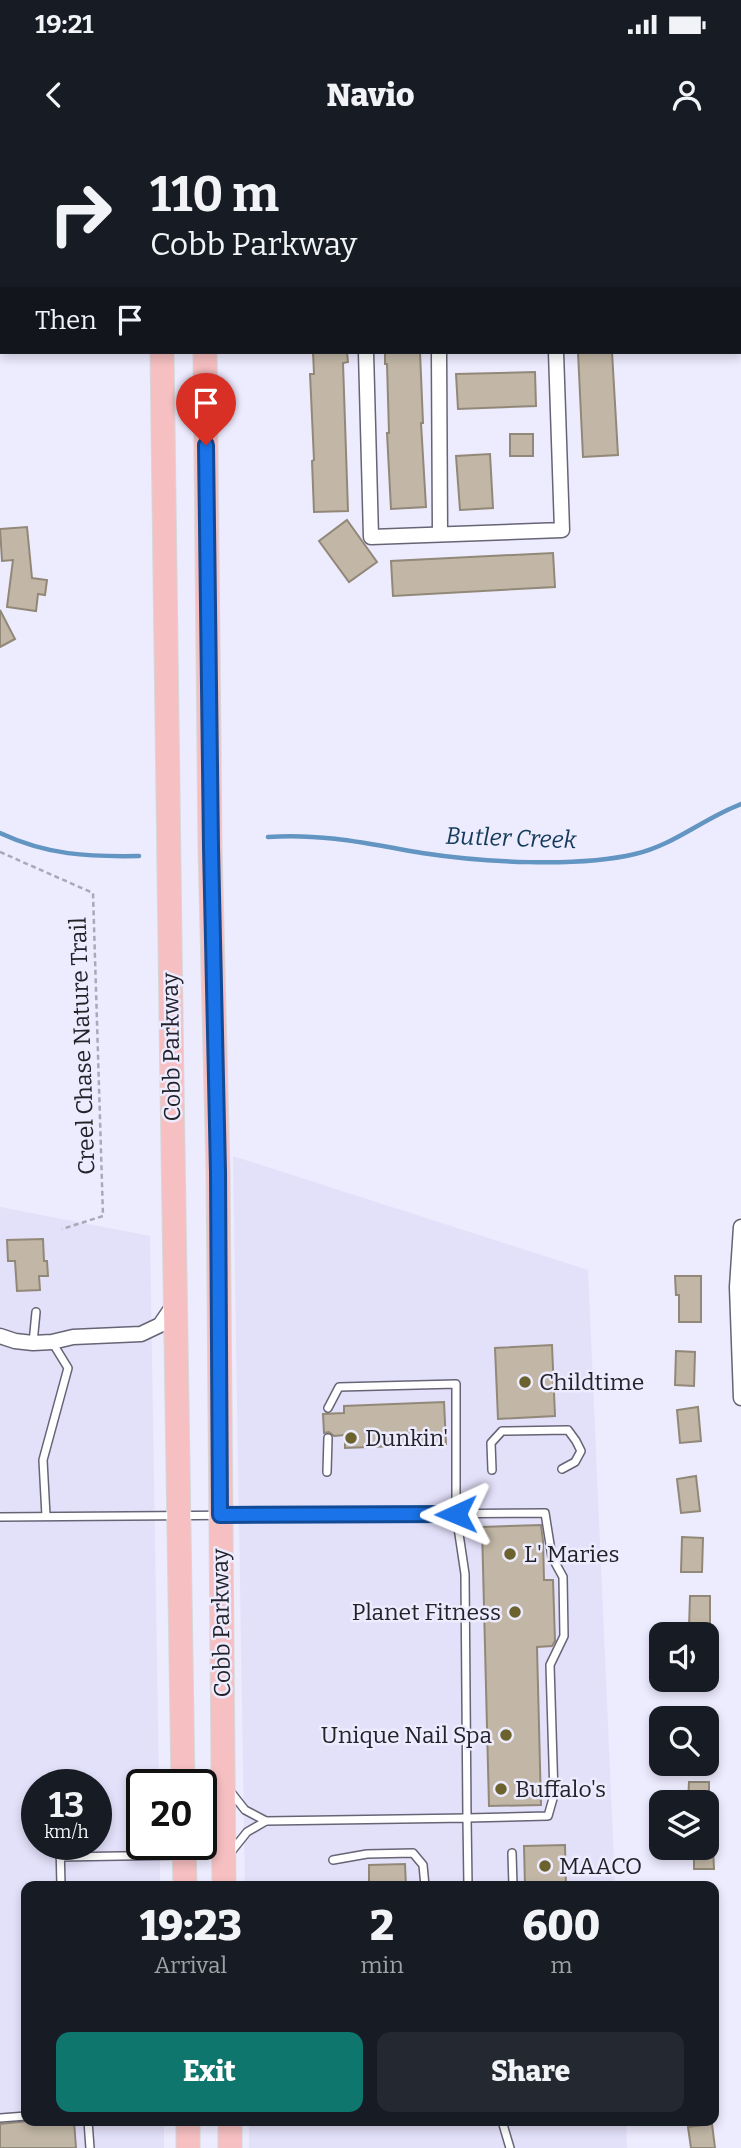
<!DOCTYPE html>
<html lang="en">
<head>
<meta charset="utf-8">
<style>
  :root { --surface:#171b24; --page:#242831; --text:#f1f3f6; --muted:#9ea1a6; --accent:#0f766e }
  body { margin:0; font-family:Bitter,serif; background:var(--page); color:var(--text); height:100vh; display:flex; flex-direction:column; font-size:26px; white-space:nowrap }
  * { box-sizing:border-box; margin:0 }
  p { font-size:23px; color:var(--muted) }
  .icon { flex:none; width:38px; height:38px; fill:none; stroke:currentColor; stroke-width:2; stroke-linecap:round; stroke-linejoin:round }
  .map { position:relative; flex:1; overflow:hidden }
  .details { position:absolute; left:21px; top:1741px; width:698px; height:245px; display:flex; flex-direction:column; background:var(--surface); border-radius:14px; box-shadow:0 4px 10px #0003 }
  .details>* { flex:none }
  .hud { position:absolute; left:0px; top:0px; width:742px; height:214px; box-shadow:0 4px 10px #0003; background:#171b24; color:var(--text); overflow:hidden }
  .controls { position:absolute; left:649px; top:1482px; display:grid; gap:14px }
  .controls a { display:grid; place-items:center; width:70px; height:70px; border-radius:14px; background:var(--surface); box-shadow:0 4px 10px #0003; font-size:35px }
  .speed { position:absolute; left:21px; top:1629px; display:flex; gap:14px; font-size:35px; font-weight:700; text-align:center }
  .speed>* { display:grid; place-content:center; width:91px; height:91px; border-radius:50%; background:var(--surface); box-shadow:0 4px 10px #0003; line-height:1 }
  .speed small { font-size:18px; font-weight:400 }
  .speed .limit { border:4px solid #111; border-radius:10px; background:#fff; color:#111 }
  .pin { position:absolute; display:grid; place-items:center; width:60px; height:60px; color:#fff; margin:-72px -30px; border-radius:50% 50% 50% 0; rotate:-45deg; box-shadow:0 0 7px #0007 }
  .pin .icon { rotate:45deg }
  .me { position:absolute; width:77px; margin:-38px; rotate:269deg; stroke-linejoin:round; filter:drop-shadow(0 0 5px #0008) }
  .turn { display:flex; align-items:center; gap:24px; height:147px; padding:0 35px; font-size:32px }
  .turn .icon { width:91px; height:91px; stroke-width:2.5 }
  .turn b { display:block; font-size:49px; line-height:60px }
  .then { display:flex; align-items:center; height:66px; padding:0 35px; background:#0003; gap:14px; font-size:26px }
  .eta { display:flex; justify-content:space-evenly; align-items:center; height:119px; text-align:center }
  .eta b { font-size:42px; font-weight:800; line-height:49px }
  .button { display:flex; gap:14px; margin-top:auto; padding:14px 35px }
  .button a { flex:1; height:80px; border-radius:14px; background:var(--accent); color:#fff; font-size:28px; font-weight:800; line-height:80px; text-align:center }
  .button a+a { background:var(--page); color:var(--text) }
  .status { display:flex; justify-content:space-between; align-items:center; height:49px; padding:0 35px; background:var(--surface); direction:ltr }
  .status svg { height:19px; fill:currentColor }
  header { display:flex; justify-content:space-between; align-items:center; height:91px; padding:0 35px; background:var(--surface); font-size:32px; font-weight:800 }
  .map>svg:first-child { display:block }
</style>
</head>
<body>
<div class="status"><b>19:21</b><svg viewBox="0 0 49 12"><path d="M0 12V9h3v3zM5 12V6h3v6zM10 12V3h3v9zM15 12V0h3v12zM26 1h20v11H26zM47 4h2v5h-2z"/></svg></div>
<header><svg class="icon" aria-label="back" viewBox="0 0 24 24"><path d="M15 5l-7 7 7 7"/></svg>Navio<svg class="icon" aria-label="person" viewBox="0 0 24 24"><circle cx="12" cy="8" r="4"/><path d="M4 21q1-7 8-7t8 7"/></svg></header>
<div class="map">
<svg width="741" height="2008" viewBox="0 0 741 2008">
  <rect width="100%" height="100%" fill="#edebfe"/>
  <!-- built -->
  <g fill="#e3e0fa" fill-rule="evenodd">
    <polygon points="233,1016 588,1130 615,1746 245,1746"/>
    <path d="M 0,1067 L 150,1096 L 159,1645 L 142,1645 L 142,1704 L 160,1705 L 160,1746 L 26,1746 L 26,1981 L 164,1981 L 164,2008 L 0,2008 ZM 37,1645 L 96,1645 L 96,1704 L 37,1704 Z"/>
    <polygon points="249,1981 626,1981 627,2008 249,2008"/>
  </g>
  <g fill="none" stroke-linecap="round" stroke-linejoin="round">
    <!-- stream -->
    <g stroke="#6295c2" stroke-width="4.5">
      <path d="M 0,693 C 47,715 88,717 139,716"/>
      <path d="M 268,697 C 321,693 370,704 422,713 C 481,722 577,728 635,714 C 674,705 704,678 741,664"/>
    </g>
  </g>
  <!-- building -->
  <g fill="#c2b7a6" stroke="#928878" stroke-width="2">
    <polygon points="313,212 347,212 348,222 343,223 348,371 314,372 312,321 314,320 310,234 314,234"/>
    <polygon points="385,212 420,212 423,283 421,283 426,367 391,369 387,293 389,293 387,224 385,224"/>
    <polygon points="578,212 612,212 618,315 583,317"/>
    <polygon points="535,232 536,266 458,269 456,234"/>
    <rect x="510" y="294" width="23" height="22"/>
    <polygon points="490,314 493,368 460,370 456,316"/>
    <polygon points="347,380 377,422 349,442 319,401"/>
    <polygon points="27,387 32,438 47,440 45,455 38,454 36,471 7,467 13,420 2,421 0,389"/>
    <polygon points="553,413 555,447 393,456 391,421"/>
    <polygon points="0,470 15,499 0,507"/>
    <polygon points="43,1099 44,1121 47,1121 48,1136 39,1136 40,1150 17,1151 15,1121 8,1121 7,1100"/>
    <polygon points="675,1136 701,1136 701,1182 679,1182 679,1155 676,1155"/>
    <polygon points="552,1205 555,1276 498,1279 495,1208"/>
    <polygon points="676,1211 695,1212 694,1246 675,1245"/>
    <polygon points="444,1262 446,1304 345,1308 345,1295 334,1296 329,1292 324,1293 323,1274 344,1273 344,1266"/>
    <polygon points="698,1267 701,1301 680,1303 677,1270"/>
    <polygon points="696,1336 700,1371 681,1373 677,1339"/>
    <polygon points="541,1385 543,1401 544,1440 553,1440 555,1501 552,1506 537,1507 541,1665 489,1666 482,1387"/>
    <polygon points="682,1397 703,1398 702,1432 681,1432"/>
    <polygon points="690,1456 710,1456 710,1489 689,1488"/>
    <polygon points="689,1642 709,1642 709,1662 688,1662"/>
    <polygon points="565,1705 566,1746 525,1746 524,1706"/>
    <polygon points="694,1708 713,1708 714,1729 694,1729"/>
    <polygon points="405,1724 406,1746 369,1746 369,1725"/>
    <polygon points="29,1981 74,1981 76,2008 0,2008 0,1984"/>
    <polygon points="712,1984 715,2008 691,2008 688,1987"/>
  </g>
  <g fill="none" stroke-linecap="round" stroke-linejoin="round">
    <defs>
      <g id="lane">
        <polyline points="33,1203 36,1172"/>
        <polyline points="492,1330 491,1303 502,1291 568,1290 576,1301 581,1311 575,1322 562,1329"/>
        <polyline points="327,1332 328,1298"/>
        <polyline points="46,1376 43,1320 68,1228 52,1202"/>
        <path d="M 0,1377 C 182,1375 363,1375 545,1373 L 552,1417 L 563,1437 L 564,1496 L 550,1525 L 554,1655 L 548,1676 L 467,1678 L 465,1434 L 456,1374 L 456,1244 L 339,1247 L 328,1268"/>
        <polyline points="230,1651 245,1670 266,1681 247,1692 231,1712"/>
        <polyline points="266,1681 467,1678 468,1746"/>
        <polyline points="60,1704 61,1746"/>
        <polyline points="512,1713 513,1746"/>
        <polyline points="60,1717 182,1715"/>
        <polyline points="333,1720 367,1714 413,1713 423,1725 425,1746"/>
        <polyline points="0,1978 26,1976"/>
        <polyline points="88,1981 90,2008"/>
        <polyline points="502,1981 510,2008"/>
      </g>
      <g id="street">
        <polyline points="511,0 511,2"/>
        <polyline points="305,2 305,0"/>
        <polyline points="0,74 2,74"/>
        <polyline points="366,212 371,397 562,390 556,212"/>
        <polyline points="439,212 440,394"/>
        <polyline points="741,1087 737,1147 741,1258"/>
        <polyline points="0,1196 15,1201 33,1203 52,1202 73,1197 141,1194 160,1185 175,1163"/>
      </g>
      <g id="primary">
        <polyline points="160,0 160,2"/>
        <polyline points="202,0 202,2"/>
        <path d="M 162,212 C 166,690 177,1167 183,1645"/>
        <polyline points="205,212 210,707 218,1032 224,1746"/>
        <polyline points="184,1704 185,1746"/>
        <polyline points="188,1981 188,2008"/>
        <polyline points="230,1981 230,2008"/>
      </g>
    </defs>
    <!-- lane casing -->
    <use href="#lane" stroke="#666475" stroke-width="10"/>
    <!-- street casing -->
    <use href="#street" stroke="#666475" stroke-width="17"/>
    <!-- primary casing -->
    <use href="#primary" stroke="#d7d7d8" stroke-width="25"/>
    <!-- path -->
    <polyline stroke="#aaa8b7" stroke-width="2.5" stroke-dasharray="5 3.5" stroke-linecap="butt" points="0,712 93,753 103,1076 62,1089"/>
    <!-- lane -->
    <use href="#lane" stroke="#fff" stroke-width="7"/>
    <!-- street -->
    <use href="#street" stroke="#fff" stroke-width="14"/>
    <!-- primary -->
    <use href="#primary" stroke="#f6bfc1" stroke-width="23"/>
  </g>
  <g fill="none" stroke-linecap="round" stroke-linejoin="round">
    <defs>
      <polyline id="route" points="206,305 211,707 218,1032 220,1375 456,1374"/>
    </defs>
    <!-- route casing -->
    <use href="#route" stroke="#114b97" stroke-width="18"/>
    <!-- route -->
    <use href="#route" stroke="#1a73e8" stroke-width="12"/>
  </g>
  <!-- markers -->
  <g fill="#6c622e" stroke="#edebfe" stroke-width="2.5">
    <circle cx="525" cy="1242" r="7"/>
    <circle cx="351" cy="1298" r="7"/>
    <circle cx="510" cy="1414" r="7"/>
    <circle cx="515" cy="1472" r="7"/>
    <circle cx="506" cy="1595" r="7"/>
    <circle cx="501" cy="1649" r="7"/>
    <circle cx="545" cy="1726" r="7"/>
  </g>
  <g text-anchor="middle" stroke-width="5" stroke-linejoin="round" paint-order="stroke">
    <!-- street labels -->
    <g font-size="23" fill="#232229" stroke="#edebfe">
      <text transform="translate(82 906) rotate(-92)" y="8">Creel Chase Nature Trail</text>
      <text transform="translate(171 907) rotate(-91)" y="8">Cobb Parkway</text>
      <text transform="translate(221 1483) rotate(-91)" y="8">Cobb Parkway</text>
    </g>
    <!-- poi labels -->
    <g font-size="23" fill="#232229" stroke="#edebfe" text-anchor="start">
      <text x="539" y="1250">Childtime</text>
      <text x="365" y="1306">Dunkin'</text>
      <text x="524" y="1422">L' Maries</text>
      <text x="501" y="1480" text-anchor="end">Planet Fitness</text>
      <text x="492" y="1603" text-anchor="end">Unique Nail Spa</text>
      <text x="515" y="1657">Buffalo's</text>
      <text x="559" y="1734">MAACO</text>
    </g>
    <!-- water labels -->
    <g font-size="24" font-style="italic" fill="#133a59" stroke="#edebfe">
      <text transform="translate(511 698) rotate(2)" y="8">Butler Creek</text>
    </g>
  </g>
</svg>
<div class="controls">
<a><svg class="icon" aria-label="sound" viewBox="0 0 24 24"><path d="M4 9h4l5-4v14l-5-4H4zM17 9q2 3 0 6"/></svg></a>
<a><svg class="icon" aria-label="search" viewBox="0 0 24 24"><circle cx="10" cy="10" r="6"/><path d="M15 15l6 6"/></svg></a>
<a><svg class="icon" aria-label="layers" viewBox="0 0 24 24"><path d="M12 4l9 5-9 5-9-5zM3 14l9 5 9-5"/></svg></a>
</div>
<div class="speed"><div>13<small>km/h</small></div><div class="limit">20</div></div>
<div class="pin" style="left:206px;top:305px;background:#d93025"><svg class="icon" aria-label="arrive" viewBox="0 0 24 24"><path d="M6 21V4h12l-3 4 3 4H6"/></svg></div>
<svg class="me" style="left:456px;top:1374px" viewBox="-20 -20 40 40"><path d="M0-17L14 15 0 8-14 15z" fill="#1a73e8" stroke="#fff" stroke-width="4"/></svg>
<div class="hud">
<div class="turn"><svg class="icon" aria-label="right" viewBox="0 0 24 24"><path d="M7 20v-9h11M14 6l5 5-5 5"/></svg><div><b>110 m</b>Cobb Parkway</div></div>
<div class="then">Then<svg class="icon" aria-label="arrive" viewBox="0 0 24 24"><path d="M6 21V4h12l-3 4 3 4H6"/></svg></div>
</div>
<section class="details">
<div class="eta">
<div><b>19:23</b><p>Arrival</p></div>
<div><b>2</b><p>min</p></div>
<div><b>600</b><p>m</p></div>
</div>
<div class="button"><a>Exit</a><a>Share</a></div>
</section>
</div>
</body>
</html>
